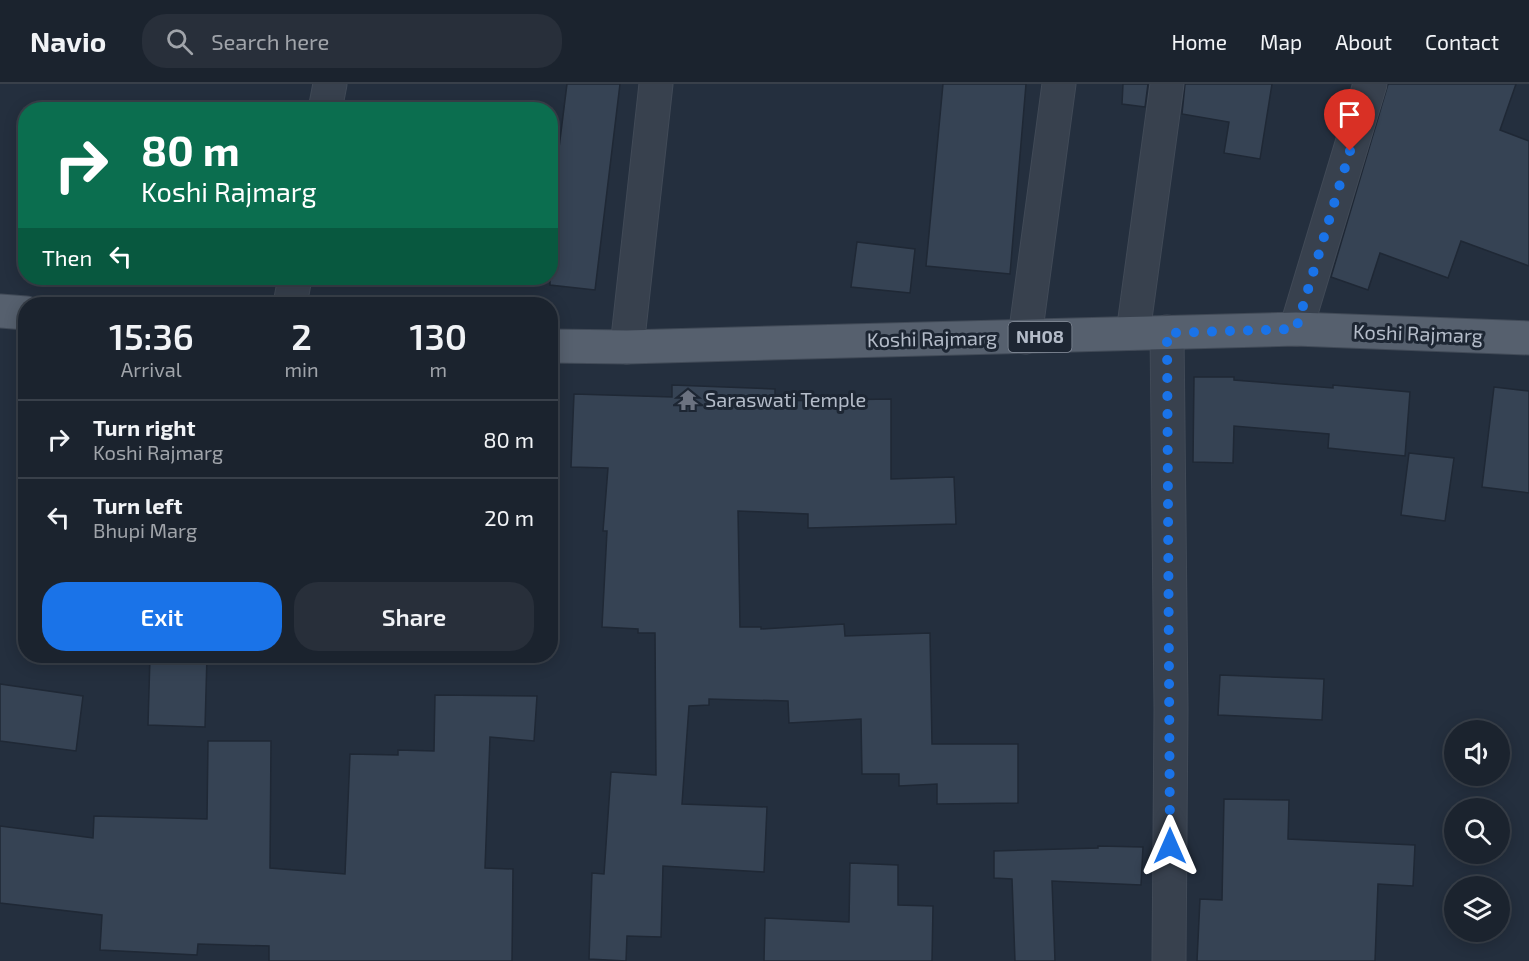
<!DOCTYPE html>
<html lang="en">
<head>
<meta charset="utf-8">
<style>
  :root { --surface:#1b232e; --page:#282f3a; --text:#f1f3f6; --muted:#a0a4aa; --line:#39404a; --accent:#1a73e8 }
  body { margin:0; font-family:"Exo 2",sans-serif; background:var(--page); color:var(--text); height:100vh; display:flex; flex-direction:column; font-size:22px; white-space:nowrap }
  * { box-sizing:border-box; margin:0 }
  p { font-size:20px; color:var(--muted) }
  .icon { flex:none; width:33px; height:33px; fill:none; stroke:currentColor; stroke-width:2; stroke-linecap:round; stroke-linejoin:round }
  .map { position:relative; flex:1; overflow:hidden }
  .sheet { position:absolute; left:18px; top:213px; width:540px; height:366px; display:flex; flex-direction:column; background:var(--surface); border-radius:24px; box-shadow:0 3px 15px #0003,0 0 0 2px var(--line) }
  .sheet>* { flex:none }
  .guide { position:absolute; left:18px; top:18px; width:540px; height:183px; border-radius:24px; box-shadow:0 3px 15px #0003,0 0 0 2px var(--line); background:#0b6e4f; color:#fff; overflow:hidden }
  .buttons { position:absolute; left:1444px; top:636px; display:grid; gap:12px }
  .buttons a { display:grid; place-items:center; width:66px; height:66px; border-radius:50%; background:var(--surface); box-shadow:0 3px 15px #0003,0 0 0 2px var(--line); font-size:30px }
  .pin { position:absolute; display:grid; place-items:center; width:51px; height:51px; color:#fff; margin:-62px -26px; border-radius:50% 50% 50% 0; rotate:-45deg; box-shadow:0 0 6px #0007 }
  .pin .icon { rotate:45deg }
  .me { position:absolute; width:66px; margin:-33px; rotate:0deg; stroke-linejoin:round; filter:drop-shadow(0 0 4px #0008) }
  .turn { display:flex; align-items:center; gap:21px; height:126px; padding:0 24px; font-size:27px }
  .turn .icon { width:78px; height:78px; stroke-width:2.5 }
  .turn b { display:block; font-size:42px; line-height:51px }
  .then { display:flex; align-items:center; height:57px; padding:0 24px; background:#0003; gap:12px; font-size:22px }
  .eta { display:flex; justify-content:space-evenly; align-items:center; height:102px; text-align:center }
  .eta b { font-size:36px; font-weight:600; line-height:42px }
  .action { display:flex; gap:12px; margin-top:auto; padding:12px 24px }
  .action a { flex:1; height:69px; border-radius:24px; background:var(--accent); color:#fff; font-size:24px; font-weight:600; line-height:69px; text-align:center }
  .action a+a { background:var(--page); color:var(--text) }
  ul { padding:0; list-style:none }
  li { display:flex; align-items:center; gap:18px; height:78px; padding:0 24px; border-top:2px solid var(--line) }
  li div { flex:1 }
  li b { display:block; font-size:22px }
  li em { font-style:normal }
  header { display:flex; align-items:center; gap:36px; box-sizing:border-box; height:84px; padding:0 30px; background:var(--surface); border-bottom:2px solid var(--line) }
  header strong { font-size:28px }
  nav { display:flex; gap:33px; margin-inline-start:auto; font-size:21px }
  .search { width:420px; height:54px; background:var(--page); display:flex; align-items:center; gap:15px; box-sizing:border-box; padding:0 21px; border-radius:24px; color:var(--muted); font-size:22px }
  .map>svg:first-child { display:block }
</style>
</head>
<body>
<header>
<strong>Navio</strong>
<div class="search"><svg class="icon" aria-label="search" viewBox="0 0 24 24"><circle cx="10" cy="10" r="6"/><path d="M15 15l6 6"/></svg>Search here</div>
<nav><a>Home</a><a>Map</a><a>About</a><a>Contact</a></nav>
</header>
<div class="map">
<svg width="1529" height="877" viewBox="0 0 1529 877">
  <rect width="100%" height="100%" fill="#242f3e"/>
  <!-- building -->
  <g fill="#364354" stroke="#1f2835" stroke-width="1.5">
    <polygon points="567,0 620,0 595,206 550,201 550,63 559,64"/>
    <polygon points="943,0 1026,0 1010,190 926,182"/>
    <polygon points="1123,0 1148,0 1145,23 1122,20"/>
    <polygon points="1185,0 1272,0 1260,75 1224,69 1229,38 1182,30"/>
    <polygon points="1388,0 1516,0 1500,46 1529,57 1529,182 1461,157 1448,194 1380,169 1368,206 1331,193"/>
    <polygon points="857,158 915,165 910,209 851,203"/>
    <polygon points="1194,293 1234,293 1234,296 1333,304 1333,301 1410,308 1405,372 1328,364 1329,350 1234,342 1233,379 1193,378"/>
    <polygon points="672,301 775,305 775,317 891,315 891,395 954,393 956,440 808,444 808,430 738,427 740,543 761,543 761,545 844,540 845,552 930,549 932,660 1018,660 1018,719 937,720 937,700 899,702 899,690 862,690 861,635 789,639 788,617 709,615 709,621 689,622 682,720 767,723 764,788 663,782 661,853 627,852 626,877 589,875 592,789 604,790 611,688 656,691 655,549 638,549 638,545 602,543 607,447 603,447 608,384 571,383 574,310 672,313"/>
    <polygon points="1494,303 1529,307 1529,409 1482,403"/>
    <polygon points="1409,369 1454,374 1445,437 1401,431"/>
    <polygon points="150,572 207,572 205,643 148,641"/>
    <polygon points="1220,591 1324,595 1322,636 1218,631"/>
    <polygon points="0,600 83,612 76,667 0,657"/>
    <polygon points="435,611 537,612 534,657 490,653 485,784 513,785 512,877 269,877 269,862 198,860 197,871 100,866 102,831 0,819 0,742 93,754 94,732 207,735 208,657 271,657 270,784 345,790 350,670 398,671 398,666 434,667"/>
    <polygon points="1224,715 1289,716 1288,755 1415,761 1413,802 1378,800 1375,877 1197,877 1200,815 1222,816"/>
    <polygon points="1098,762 1143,763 1141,801 1052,797 1055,877 1015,877 1012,795 994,794 994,767 1098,764"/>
    <polygon points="850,779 898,781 898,821 933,822 932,877 764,877 765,834 849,838"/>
  </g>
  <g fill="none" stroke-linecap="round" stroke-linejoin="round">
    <defs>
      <g id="street">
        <polyline points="325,26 330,0"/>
        <polyline points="290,220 295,194"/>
        <polyline points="1296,245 1370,0"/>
        <polyline points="1167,248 1171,625 1169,877"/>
        <polyline points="1133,249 1167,0"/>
        <polyline points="1025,253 1059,0"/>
        <polyline points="627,263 656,0"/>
      </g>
      <g id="primary">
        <polyline points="0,227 26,229"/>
        <polyline points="550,262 627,263 1296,245 1529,254"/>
      </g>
    </defs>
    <!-- street casing -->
    <use href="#street" stroke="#414a57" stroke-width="35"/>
    <!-- primary casing -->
    <use href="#primary" stroke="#414a57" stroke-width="35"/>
    <!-- street -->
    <use href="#street" stroke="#38414e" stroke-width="33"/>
    <!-- primary -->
    <use href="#primary" stroke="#56606e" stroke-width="33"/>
  </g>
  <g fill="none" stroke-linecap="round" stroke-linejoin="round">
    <!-- route -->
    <polyline stroke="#1a73e8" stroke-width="10" stroke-dasharray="0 18" points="1170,762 1167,249 1296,245 1350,67"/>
  </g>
  <!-- icons -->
  <defs>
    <symbol id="temple-bare" viewBox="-9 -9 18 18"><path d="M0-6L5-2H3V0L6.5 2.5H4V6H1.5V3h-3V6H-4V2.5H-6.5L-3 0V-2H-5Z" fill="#6b7280" stroke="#1d2633" stroke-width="2.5" paint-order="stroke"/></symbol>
  </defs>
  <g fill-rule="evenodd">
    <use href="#temple-bare" x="673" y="301" width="30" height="30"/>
  </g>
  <g text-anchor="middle" stroke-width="6" stroke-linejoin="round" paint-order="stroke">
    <!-- shield labels -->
    <rect fill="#1d2633" stroke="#878f9c" stroke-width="1.5" x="1008.5" y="238" width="63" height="30" rx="4.5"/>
    <g font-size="18" font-weight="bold" fill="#b4bcc9">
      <text x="1040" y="259">NH08</text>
    </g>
    <!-- street labels -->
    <g font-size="20" fill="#b4bcc9" stroke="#1d2633">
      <text transform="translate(1418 250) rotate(2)" y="7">Koshi Rajmarg</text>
      <text transform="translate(932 255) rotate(-1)" y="7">Koshi Rajmarg</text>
    </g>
    <!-- poi labels -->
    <g font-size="20" fill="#b4bcc9" stroke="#1d2633" text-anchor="start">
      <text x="705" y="323">Saraswati Temple</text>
    </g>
  </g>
</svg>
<div class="buttons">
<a><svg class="icon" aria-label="sound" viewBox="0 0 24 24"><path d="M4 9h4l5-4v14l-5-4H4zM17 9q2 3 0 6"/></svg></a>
<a><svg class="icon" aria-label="search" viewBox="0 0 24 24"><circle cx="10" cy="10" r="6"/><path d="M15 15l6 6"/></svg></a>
<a><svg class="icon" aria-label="layers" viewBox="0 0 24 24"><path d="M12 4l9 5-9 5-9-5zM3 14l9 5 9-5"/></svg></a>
</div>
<div class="pin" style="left:1350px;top:67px;background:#d93025"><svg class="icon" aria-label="arrive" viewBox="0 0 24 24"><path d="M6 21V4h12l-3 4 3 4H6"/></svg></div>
<svg class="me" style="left:1170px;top:762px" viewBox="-20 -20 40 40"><path d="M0-17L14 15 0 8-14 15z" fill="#1a73e8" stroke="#fff" stroke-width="4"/></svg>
<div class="guide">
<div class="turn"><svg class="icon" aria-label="right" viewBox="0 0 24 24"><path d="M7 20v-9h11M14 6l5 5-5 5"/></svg><div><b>80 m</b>Koshi Rajmarg</div></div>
<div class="then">Then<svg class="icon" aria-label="left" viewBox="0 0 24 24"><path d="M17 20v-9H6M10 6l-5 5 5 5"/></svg></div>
</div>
<section class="sheet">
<div class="eta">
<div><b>15:36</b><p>Arrival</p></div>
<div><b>2</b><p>min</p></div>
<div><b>130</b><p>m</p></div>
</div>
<ul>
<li><svg class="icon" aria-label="right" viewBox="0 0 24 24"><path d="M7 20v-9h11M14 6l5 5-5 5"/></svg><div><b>Turn right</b><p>Koshi Rajmarg</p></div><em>80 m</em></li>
<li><svg class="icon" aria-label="left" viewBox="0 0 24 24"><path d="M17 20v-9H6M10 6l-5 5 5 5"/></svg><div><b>Turn left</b><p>Bhupi Marg</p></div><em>20 m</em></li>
</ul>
<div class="action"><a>Exit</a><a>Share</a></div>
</section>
</div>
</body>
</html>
